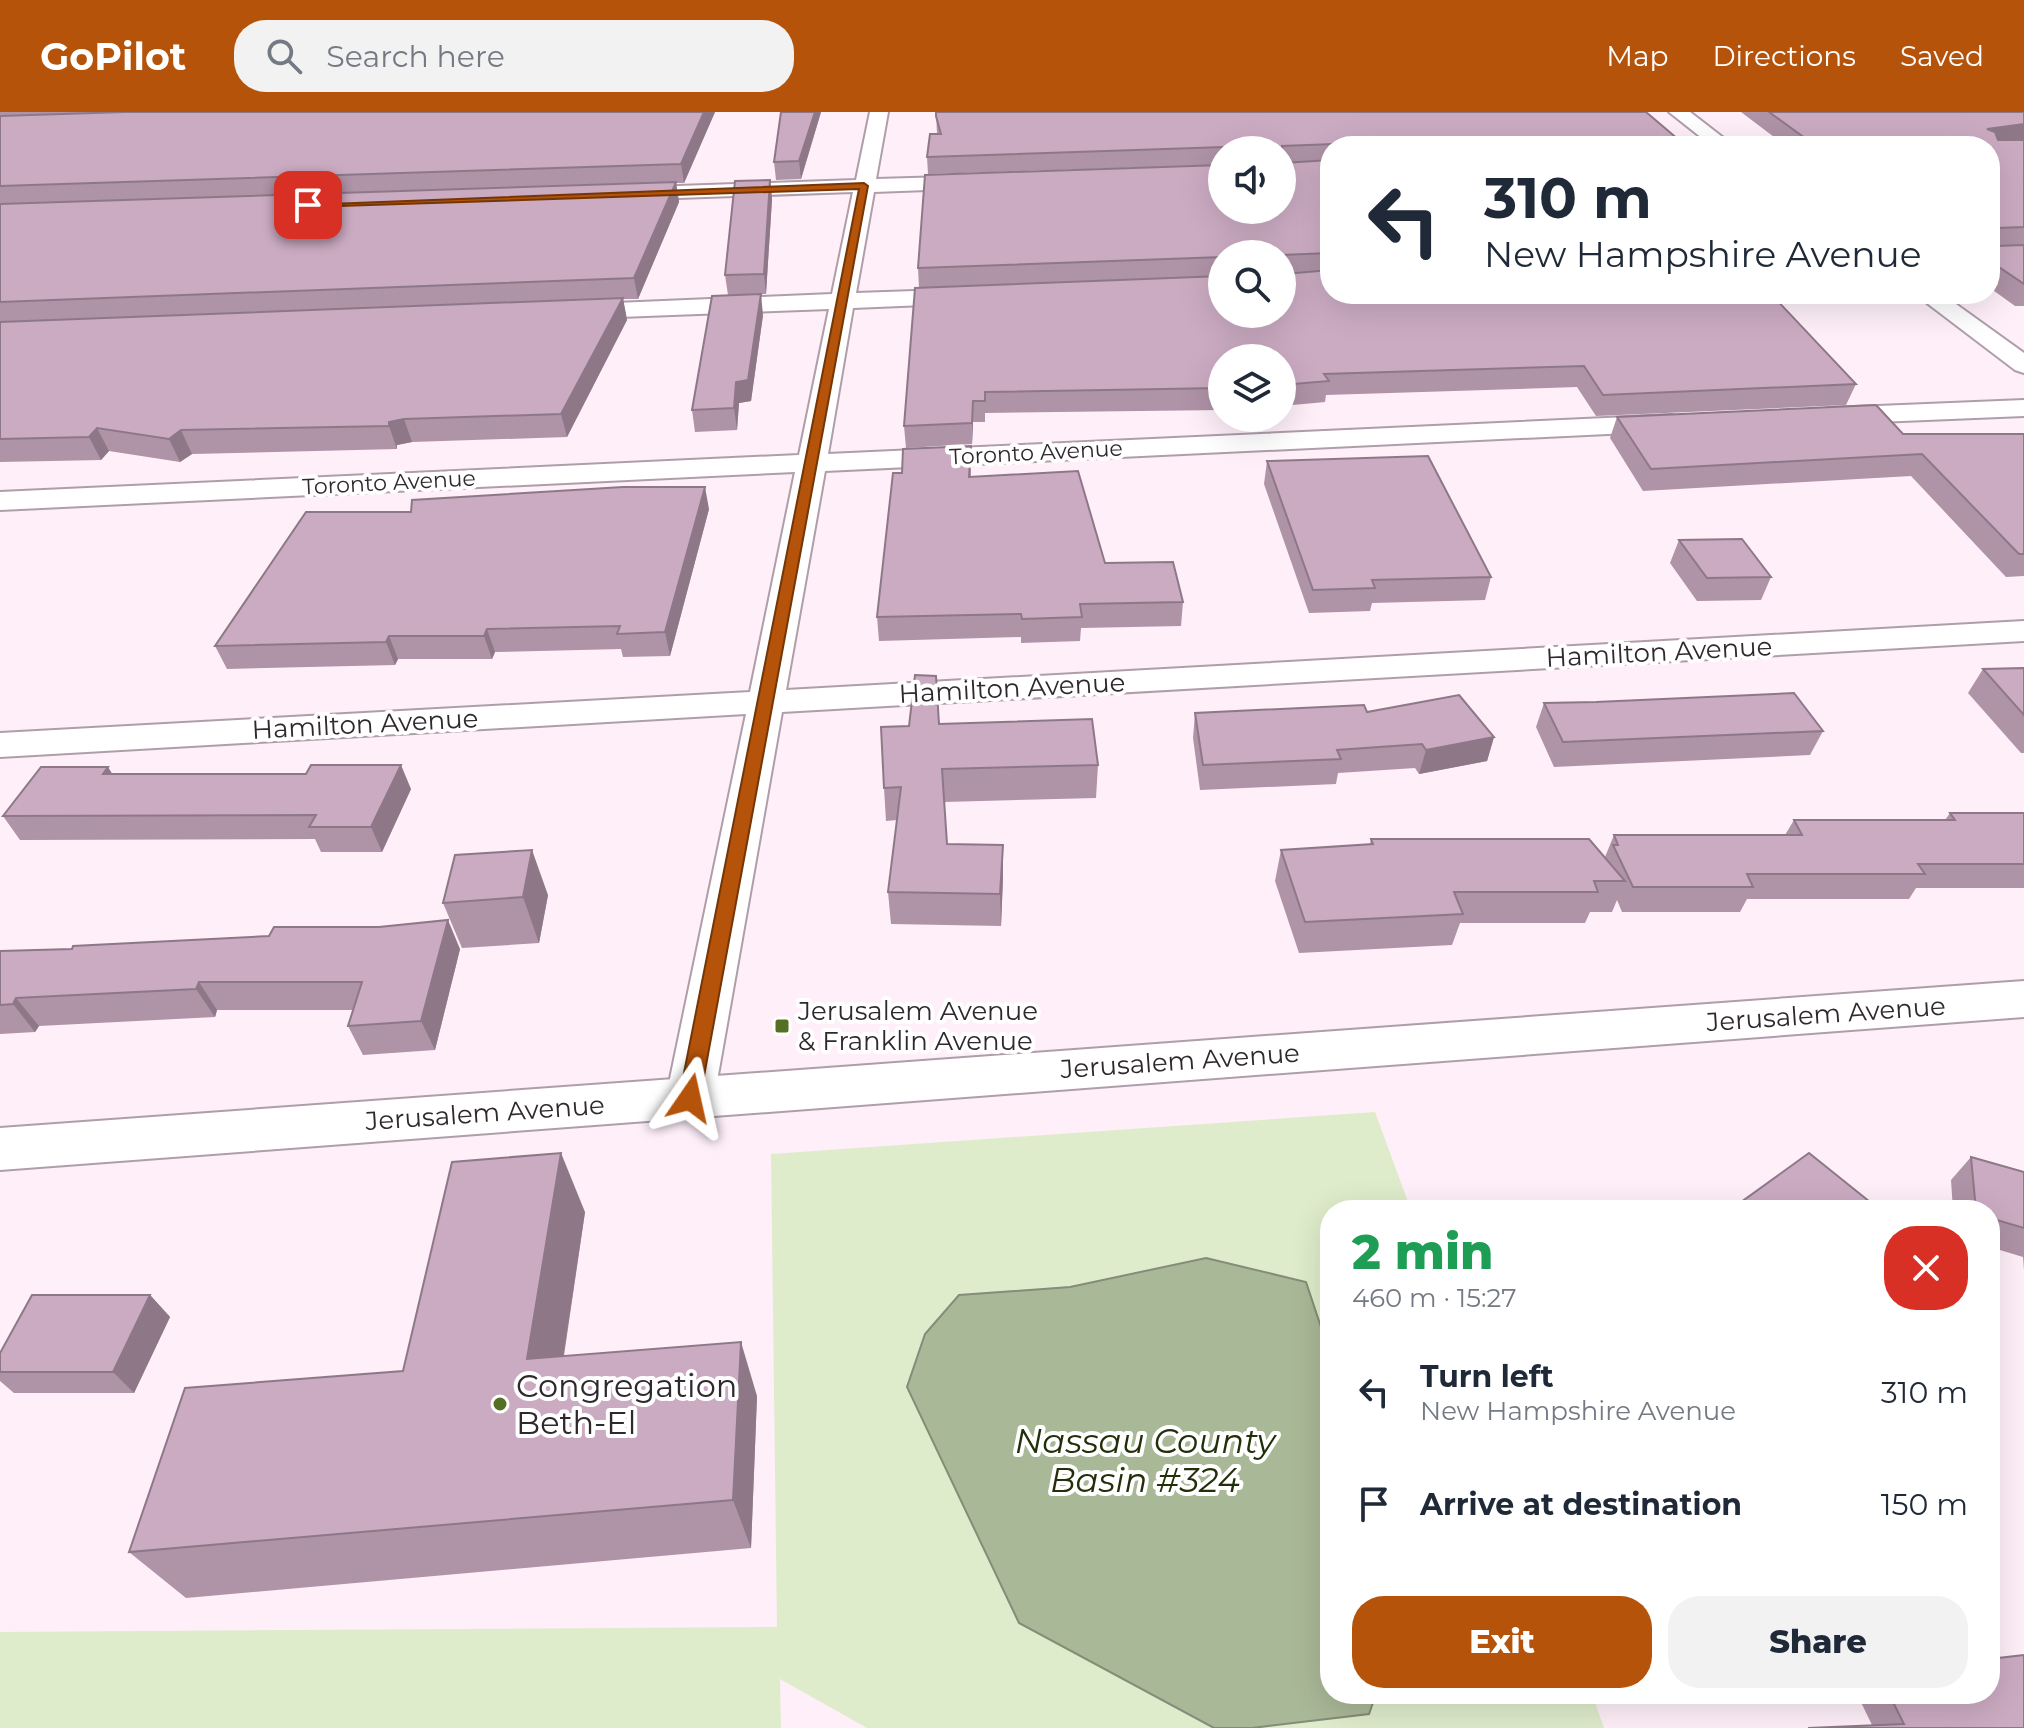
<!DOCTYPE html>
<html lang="en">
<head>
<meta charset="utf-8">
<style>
  :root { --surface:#fff; --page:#f2f2f3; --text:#1f2937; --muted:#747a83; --accent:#b45309 }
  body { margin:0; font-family:Montserrat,sans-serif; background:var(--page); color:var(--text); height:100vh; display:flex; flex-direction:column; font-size:30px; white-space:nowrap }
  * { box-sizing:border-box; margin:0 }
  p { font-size:26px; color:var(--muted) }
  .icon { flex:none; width:44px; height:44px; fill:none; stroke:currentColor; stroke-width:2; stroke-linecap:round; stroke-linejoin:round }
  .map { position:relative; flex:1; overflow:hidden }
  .drawer { position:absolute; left:1320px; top:1088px; width:680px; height:504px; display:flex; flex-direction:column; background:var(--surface); border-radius:32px; box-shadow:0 8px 32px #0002 }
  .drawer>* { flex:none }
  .banner { position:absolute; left:1320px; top:24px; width:680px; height:168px; border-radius:32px; box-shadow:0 8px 32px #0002; background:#fff; color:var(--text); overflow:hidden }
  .buttons { position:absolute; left:1208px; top:24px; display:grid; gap:16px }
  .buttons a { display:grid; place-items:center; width:88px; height:88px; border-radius:50%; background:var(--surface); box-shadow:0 8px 32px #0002; font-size:40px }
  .pin { position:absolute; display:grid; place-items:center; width:68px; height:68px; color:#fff; margin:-34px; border-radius:16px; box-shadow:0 4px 12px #0006 }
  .me { position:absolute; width:88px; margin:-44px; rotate:11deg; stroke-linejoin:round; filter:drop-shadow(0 0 6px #0008) }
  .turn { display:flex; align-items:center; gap:28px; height:168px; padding:0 32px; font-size:36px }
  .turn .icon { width:104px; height:104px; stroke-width:2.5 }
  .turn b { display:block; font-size:56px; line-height:68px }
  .round { display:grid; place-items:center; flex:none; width:84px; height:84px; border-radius:32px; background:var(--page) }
  .head { display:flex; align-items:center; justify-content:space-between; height:136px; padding:0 32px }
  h1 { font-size:48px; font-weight:800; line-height:60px; color:#1e9e55 }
  .cta { display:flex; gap:16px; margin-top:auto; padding:16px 32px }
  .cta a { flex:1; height:92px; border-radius:32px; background:var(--accent); color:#fff; font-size:32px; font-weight:800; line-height:92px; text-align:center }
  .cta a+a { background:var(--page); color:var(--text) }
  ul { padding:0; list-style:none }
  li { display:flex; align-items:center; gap:24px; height:112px; padding:0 32px }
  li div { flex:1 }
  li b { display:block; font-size:30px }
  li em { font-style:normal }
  header { display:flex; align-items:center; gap:48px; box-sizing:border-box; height:112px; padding:0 40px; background:var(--accent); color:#fff }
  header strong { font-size:38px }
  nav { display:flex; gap:44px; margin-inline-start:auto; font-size:28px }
  .search { width:560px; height:72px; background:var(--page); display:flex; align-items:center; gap:20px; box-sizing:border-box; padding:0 28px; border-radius:32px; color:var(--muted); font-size:30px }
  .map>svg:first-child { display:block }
</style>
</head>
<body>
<header>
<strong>GoPilot</strong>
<div class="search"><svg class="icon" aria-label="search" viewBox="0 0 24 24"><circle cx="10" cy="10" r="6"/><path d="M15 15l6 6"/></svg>Search here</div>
<nav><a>Map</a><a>Directions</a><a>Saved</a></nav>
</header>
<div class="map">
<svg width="2024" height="1616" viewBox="0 0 2024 1616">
  <rect width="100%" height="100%" fill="#feeff9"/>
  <!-- green -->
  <polygon fill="#deeccb" points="1375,1000 1411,1098 1330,1098 1330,1582 1592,1582 1604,1616 867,1616 780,1567 781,1616 0,1616 0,1520 777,1515 771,1042"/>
  <!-- water -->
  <polygon fill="#a9b897" stroke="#848d77" stroke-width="2" points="1206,1146 1306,1170 1330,1242 1330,1582 1376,1582 1369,1602 1252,1616 1214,1616 1019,1511 907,1275 925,1222 959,1183 1070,1175"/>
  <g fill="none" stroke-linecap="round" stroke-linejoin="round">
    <defs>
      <g id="minor">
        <polygon points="870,0 888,0 876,67 981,64 991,70 981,76 874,80 856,181 973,177 985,184 973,191 853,196 828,342 1671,303 1681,305 1685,311 1681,317 1671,319 825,359 786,578 2024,509 2024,529 782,600 714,986 707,1000 690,1005 673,1000 666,986 746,602 0,645 0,621 750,580 795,360 0,398 0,380 799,343 829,197 568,207 556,200 568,193 832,182 853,80 620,88 610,82 620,76 856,68"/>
        <polygon points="1669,0 1690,0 1734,34 1712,34"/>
        <polygon points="1915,182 1942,182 2024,241 2024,261 2015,258"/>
        <polygon points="2024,288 2024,304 1829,312 1819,310 1815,304 1819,298 1829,296"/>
      </g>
      <polygon id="secondary" points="2024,869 2024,905 0,1058 0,1016"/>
    </defs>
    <!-- minor casing -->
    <use href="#minor" stroke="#af9eaa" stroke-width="4"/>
    <!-- secondary casing -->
    <use href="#secondary" stroke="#af9eaa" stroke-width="4"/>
    <!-- minor -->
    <use href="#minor" fill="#fff" fill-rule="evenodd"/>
    <!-- secondary -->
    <use href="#secondary" fill="#fff" fill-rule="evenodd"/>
  </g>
  <!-- wall -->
  <g fill="#af93a7" fill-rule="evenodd">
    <polygon points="0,0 715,0 684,71 676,71 679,90 638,187 623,187 627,208 567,325 412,330 397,333 397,337 192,342 180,350 109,339 101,348 0,350"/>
    <polygon points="781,0 821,0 801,67 776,68 774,50"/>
    <path d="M 936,0 L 1686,34 L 1330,34 L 1330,182 L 1856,272 L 1846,293 L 1596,304 L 1577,275 L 1326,283 L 1325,290 L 1282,294 L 1282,246 L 1222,246 L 1222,298 L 985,301 L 985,310 L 973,310 L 972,332 L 906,336 L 904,314 L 915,176 L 1282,202 L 1222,142 L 1222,164 L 919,176 L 918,156 L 1222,53 L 928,62 L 927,45 L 937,22 ZM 1222,38 L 1282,38 L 1222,98 Z"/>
    <polygon points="1741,0 2024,0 2024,194 2015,194 1990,176 1990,34 1786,34"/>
    <polygon points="770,68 772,87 766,182 728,183 725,163"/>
    <polygon points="763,203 751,289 739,291 737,318 695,320 692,298"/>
    <polygon points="1617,305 1903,322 2024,322 2024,464 2006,465 1911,364 1643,379 1610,326"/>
    <polygon points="1267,349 1491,465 1485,488 1372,491 1370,499 1309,501 1264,372"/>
    <polygon points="971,356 971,365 1105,451 1183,490 1181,514 1081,516 1080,529 1021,531 1021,525 879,529 877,505"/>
    <polygon points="709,397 670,544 623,545 621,537 495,540 492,547 398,547 395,553 227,557 215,534"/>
    <polygon points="1679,428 1771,465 1761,488 1697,489 1670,451"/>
    <polygon points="2024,556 2024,641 2021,641 1968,581 1983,557"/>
    <polygon points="1544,591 1823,619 1810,643 1554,655 1536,615"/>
    <polygon points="1367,600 1494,625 1487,649 1419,662 1415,656 1338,661 1336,672 1200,678 1193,626 1195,601"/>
    <polygon points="939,612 1098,653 1096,686 944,690 947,732 1003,765 1001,814 891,812 888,780 897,708 886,709 884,676 909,614"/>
    <polygon points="113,662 411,677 382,740 321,740 315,727 20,728 3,704"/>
    <polygon points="1950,701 2024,701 2024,776 1916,776 1909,787 1747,787 1740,800 1622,800 1617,788 1612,800 1590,800 1585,811 1460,811 1452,833 1299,841 1275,769 1281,738 1370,732 1371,727 1605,745 1614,723 1785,723 1794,708 1945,708"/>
    <polygon points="548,783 539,831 462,836 443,791"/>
    <polygon points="460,837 435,938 363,943 348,914 353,898 217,898 215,905 39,914 35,920 0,922 0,839"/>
    <polygon points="1971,1045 2024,1060 2024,1158 2023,1145 1990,1135 1990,1098 1953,1098 1951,1068"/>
    <polygon points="585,1100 564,1244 757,1284 751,1436 186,1486 129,1440 403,1259"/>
    <polygon points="150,1183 170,1205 134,1281 14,1281 0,1269 0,1241"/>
    <polygon points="1857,1582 1990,1582 2024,1616 1872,1613"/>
  </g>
  <!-- shaded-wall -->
  <g fill="#8e7888">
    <polygon points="704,0 715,0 684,71 681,52"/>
    <polygon points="815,0 821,0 801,67 799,49"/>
    <polygon points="2024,12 2024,28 1979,34 1987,17"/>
    <polygon points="770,68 772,87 766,182 764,162"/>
    <polygon points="676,70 679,90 638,187 634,166"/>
    <polygon points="761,182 763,203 751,289 739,291 737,318 734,296 736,270"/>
    <polygon points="623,186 627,208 567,325 561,302"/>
    <polygon points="973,289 973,310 972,332 972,311"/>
    <polygon points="404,307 412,330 397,333 397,337 389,314 389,310"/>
    <polygon points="97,316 109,339 101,348 89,325"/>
    <polygon points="181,318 192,342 180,350 169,327"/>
    <polygon points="705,375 709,397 670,544 665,520"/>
    <polygon points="487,517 495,540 492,547 484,524"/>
    <polygon points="389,524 398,547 395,553 386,530"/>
    <polygon points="1494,625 1487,649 1419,662 1426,638"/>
    <polygon points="401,653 411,677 382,740 371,715"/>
    <polygon points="108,655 123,679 103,662"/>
    <polygon points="1003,733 1003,765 1001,814 1000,782"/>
    <polygon points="532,738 548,783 539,831 523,785"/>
    <polygon points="448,808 460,837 435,938 421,909"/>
    <polygon points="199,870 217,898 215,905 196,877"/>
    <polygon points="16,886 39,914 35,920 13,892"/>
    <polygon points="561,1041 585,1100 555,1300 527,1247"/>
    <polygon points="150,1183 170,1205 134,1281 113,1260"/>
    <polygon points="741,1230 757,1284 751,1436 733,1388"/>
  </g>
  <!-- building -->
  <g fill="#cbabc2" stroke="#8e7888" stroke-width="2">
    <polygon points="125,0 704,0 681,52 0,74 0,4"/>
    <polygon points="781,0 815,0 799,49 774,50"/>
    <polygon points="936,0 1646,0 1686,34 1333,34 1333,32 1282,34 1284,51 1330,48 1330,141 1282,143 1285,162 1330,158 1330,182 1771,182 1856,272 1603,283 1584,254 1324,262 1329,269 1282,273 1282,246 1222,246 1222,276 985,280 985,289 973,289 972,311 904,314 915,176 1222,164 1222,202 1282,202 1282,142 1222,142 1222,145 918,156 925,63 1222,53 1222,98 1282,98 1282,38 1226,38 1224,35 927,45 930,22 941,22 936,4"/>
    <polygon points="1769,0 2024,0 2024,12 1987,17 1995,20 1998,28 2024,28 2024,115 1997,116 1997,134 2024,133 2024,172 1990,149 1990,34 1816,34"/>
    <polygon points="770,68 764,162 725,163 735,69"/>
    <polygon points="676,70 634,166 0,190 0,92"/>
    <polygon points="761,182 748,268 736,270 734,296 692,298 712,184"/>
    <polygon points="623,186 561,302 404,307 389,310 389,314 181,318 169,327 97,316 89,325 0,327 0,210"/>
    <polygon points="1876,293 1903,322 2024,322 2024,442 2019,442 1922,342 1651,357 1617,305"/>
    <polygon points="971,334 969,365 1078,359 1105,451 1173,450 1183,490 1080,492 1082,505 1022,507 1021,502 877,505 893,361 902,361 903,337"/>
    <polygon points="1428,344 1491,465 1372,468 1375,476 1313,478 1267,349"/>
    <polygon points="623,375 705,375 665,520 617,522 620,514 487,517 484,524 389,524 386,530 215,534 306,400 411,400 412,388"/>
    <polygon points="1742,427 1771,465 1707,466 1679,428"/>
    <polygon points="2024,556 2024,603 1983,557"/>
    <polygon points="915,563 936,564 939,612 1092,607 1098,653 942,657 947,732 1003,733 1000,782 888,780 901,675 884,676 881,615 909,614"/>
    <polygon points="1794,581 1823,619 1563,630 1544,591 1596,590"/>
    <polygon points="1459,583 1494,625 1426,638 1422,632 1337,638 1341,647 1203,653 1195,601 1364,593 1367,600"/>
    <polygon points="311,653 401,653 371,715 309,715 316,703 3,704 41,655 108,655 103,662 306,662"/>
    <polygon points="1950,701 2024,701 2024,752 1918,752 1925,762 1747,762 1753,775 1633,775 1613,733 1618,733 1614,723 1802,723 1794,708 1955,708"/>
    <polygon points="1371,727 1589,727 1625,769 1594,769 1598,780 1454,780 1463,802 1305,810 1281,738 1373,732"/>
    <polygon points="532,738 523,785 443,791 455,743"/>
    <polygon points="448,808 421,909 348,914 362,870 199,870 196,877 16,886 13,892 0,893 0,839 72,837 73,834 269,824 274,815 379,815"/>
    <polygon points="561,1041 527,1247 741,1230 733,1388 129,1440 185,1276 403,1259 452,1050"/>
    <polygon points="1809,1041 1880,1098 1730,1098"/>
    <polygon points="1971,1045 2024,1060 2024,1116 1990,1106 1990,1098 1976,1098"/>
    <polygon points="32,1183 150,1183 113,1260 0,1260 0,1241"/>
    <polygon points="2024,1543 2024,1616 1808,1616 1904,1612 1889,1582 1990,1582 1990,1547"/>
  </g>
  <!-- route -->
  <polygon fill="#b45309" stroke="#753606" stroke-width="2" points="864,71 868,74 700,986 690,994 679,986 859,77 308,95 304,93"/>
  <!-- markers -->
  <g fill="#547023" stroke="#fff" stroke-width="3">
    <rect x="774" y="906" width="16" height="16" rx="4"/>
    <circle cx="500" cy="1292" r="8"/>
  </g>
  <g text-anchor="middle" stroke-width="8" stroke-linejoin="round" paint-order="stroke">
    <!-- far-street labels -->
    <g font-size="22" fill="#2f292d" stroke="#fff">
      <text transform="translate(1036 340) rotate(-3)" y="8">Toronto Avenue</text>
      <text transform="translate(389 370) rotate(-3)" y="8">Toronto Avenue</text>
    </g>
    <!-- street labels -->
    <g font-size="26" fill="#2f292d" stroke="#fff">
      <text transform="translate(1659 540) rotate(-3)" y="9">Hamilton Avenue</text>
      <text transform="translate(1012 576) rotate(-3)" y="9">Hamilton Avenue</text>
      <text transform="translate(365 612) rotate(-3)" y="9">Hamilton Avenue</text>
      <text transform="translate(1826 902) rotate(-4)" y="9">Jerusalem Avenue</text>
      <text transform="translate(1180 949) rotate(-4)" y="9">Jerusalem Avenue</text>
      <text transform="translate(485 1001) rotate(-4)" y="9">Jerusalem Avenue</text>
    </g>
    <!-- poi labels -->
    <g font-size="26" fill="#2f292d" stroke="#fff" text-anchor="start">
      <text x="798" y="908">Jerusalem Avenue<tspan x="798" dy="30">&amp; Franklin Avenue</tspan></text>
    </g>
    <!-- near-poi labels -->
    <g font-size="32" fill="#2f292d" stroke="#fff" text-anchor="start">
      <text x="516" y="1285">Congregation<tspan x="516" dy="37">Beth-El</tspan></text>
    </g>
    <!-- near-water labels -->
    <g font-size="34" font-style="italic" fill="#223009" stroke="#fff">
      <text x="1145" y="1341">Nassau County<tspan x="1145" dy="39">Basin #324</tspan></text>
    </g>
  </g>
</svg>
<div class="buttons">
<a><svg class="icon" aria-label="sound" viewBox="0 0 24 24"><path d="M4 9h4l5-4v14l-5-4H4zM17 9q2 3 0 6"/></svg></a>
<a><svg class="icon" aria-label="search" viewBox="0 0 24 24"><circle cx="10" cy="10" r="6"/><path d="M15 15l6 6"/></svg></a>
<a><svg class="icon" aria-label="layers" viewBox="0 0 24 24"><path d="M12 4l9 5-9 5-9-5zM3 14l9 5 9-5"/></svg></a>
</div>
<div class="pin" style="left:308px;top:93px;background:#d93025"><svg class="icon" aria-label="arrive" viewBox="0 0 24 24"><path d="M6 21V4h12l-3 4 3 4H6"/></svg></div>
<svg class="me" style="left:690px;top:986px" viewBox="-20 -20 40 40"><path d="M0-17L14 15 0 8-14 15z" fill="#b45309" stroke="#fff" stroke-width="4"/></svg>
<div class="banner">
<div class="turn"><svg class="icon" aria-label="left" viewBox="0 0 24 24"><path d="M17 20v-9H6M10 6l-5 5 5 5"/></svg><div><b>310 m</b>New Hampshire Avenue</div></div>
</div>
<section class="drawer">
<div class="head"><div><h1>2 min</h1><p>460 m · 15:27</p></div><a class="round" style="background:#d93025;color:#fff"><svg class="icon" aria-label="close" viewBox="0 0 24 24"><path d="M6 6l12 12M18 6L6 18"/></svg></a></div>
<ul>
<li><svg class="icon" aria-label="left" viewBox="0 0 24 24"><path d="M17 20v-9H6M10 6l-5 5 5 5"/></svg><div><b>Turn left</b><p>New Hampshire Avenue</p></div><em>310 m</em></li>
<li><svg class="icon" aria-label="arrive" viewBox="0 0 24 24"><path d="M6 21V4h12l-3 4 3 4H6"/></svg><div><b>Arrive at destination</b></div><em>150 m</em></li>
</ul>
<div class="cta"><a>Exit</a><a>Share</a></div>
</section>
</div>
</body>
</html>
